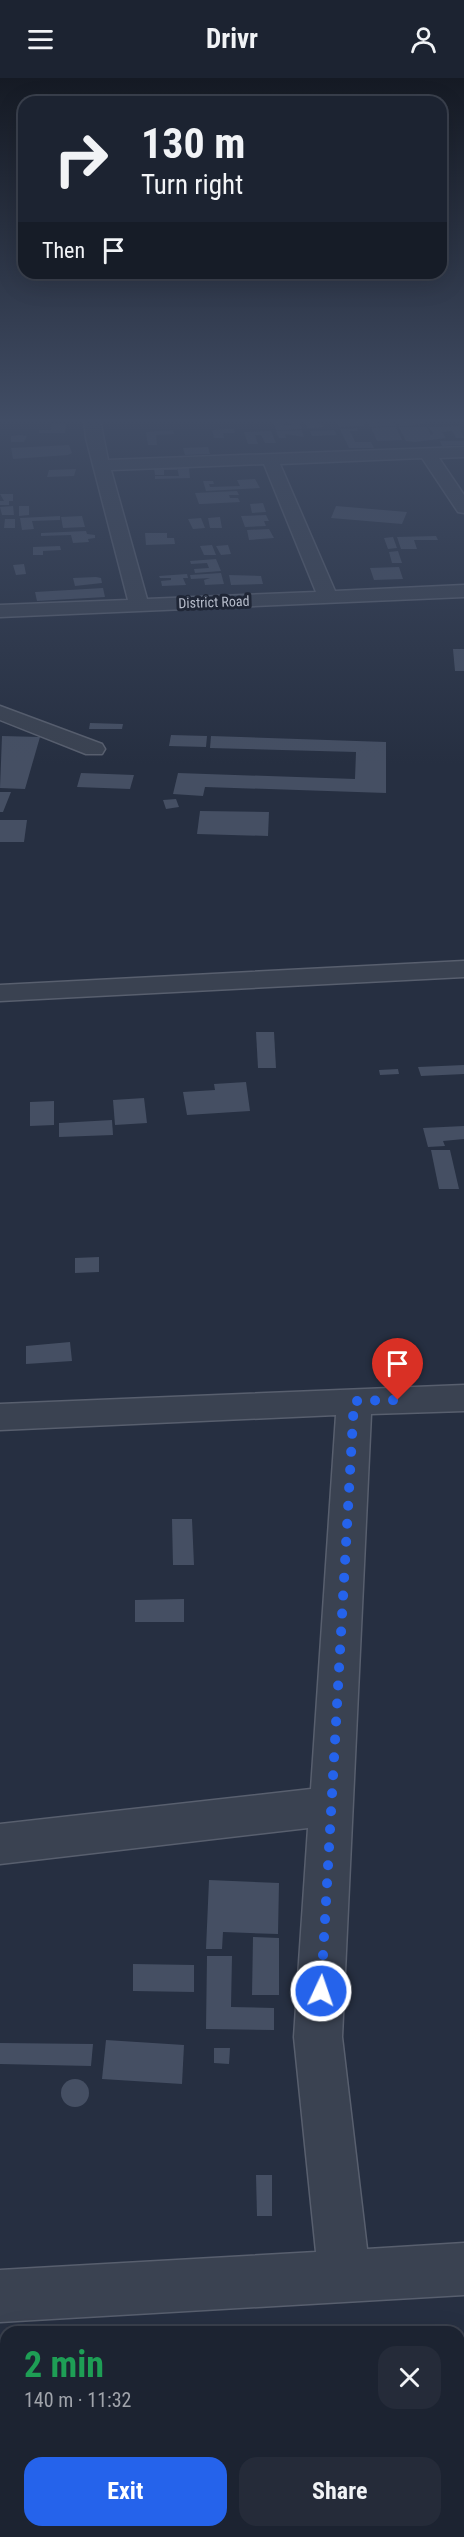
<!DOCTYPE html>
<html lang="en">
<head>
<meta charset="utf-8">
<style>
  :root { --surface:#1c2331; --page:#252b39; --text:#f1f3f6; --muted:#a0a4ab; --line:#3a404d; --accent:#2563eb }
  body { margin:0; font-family:"Roboto Condensed",sans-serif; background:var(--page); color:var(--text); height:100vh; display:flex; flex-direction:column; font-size:22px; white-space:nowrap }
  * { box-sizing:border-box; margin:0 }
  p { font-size:20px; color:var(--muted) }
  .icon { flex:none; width:33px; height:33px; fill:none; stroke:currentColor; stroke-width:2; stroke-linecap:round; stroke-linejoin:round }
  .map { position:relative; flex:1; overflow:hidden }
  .side { position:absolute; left:0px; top:2248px; width:465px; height:212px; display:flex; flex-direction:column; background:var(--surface); border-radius:18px 18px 0 0; box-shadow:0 6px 24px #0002,0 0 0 2px var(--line) }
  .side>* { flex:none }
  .top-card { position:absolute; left:18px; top:18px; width:429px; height:183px; border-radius:18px; box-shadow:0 6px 24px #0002,0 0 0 2px var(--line); background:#1c2331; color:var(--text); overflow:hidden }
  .pin { position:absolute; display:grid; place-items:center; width:51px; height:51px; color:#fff; margin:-62px -26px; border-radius:50% 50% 50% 0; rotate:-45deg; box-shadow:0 0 6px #0007 }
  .pin .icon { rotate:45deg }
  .me { position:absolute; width:66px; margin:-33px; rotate:3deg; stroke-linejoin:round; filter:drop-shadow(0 0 4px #0008) }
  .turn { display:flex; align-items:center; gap:21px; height:126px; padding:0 24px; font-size:27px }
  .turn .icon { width:78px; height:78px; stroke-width:2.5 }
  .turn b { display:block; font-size:42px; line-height:51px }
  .then { display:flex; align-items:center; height:57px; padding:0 24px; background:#0003; gap:12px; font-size:22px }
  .round { display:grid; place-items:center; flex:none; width:63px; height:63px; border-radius:18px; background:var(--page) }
  .headline { display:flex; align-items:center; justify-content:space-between; height:102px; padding:0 24px }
  h1 { font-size:36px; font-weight:700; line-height:45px; color:#1e9e55 }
  .primary-button { display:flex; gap:12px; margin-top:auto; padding:12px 24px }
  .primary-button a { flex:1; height:69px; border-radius:18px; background:var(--accent); color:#fff; font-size:24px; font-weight:700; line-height:69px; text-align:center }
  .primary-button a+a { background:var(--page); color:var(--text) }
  header { display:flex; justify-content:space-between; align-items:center; height:78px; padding:0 24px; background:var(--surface); font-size:27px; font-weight:700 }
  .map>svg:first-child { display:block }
</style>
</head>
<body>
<header><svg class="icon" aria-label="menu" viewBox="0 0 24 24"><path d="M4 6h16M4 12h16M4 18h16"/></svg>Drivr<svg class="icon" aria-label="person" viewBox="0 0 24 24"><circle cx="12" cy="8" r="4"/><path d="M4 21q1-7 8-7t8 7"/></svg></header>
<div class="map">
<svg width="464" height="2459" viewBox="0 0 464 2459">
  <rect width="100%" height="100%" fill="#262f41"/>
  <!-- building -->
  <g fill="#454f63">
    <polygon points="272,342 283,342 284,347 291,347 289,342 299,342 302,351 276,352"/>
    <polygon points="304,342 314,342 316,346 322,346 324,349 307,350"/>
    <polygon points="336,342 344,342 345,344 363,342 365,348 339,349"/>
    <polygon points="366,342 375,342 376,345 393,342 396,348 370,349"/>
    <polygon points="396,342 424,343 426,346 400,348"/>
    <polygon points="52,346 66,346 65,355 39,355 39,352 51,352"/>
    <polygon points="459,348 464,360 456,360 452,353 442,354 446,360 415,364 406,363 399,349 427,349 431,357 433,356 429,349"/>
    <polygon points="396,349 402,362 377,363 371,350"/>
    <polygon points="357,350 358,353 350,353 355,364 371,364 374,370 349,370 340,351"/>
    <polygon points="234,351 235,355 223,355 224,360 214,360 212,352"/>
    <polygon points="173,352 174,356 156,357 157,367 148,367 146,354"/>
    <polygon points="302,352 304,359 285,356 286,360 279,360 276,353"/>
    <polygon points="334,352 337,357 312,358 310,353"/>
    <polygon points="271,353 276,365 265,365 261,357 255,357 258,366 248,366 244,354"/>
    <polygon points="20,357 27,358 24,364 11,364 11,358"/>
    <polygon points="440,363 464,363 464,367 442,368"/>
    <polygon points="69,367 72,375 68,377 13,381 11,370"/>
    <polygon points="208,369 210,376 185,377 183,370"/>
    <polygon points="177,389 177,392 164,392 164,397 155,397 154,390"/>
    <polygon points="177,390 189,390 190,400 155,401 155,398 179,398"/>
    <polygon points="76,391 74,398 47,399 49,392"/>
    <polygon points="255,401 260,410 206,413 203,403 213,403 214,406 209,406 210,409 240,408 237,402"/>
    <polygon points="237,413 239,417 229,417 230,420 238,420 240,424 202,426 199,426 195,415"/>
    <polygon points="0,416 13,416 13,423 9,423 9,427 0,427 0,423 4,423"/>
    <polygon points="263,425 266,434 252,435 250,426"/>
    <polygon points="13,428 14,437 2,437 0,429"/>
    <polygon points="19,428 29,428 29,437 19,438"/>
    <polygon points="336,428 407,434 402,446 331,440"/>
    <polygon points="266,437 269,443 264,443 266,448 245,449 241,438"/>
    <polygon points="60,438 60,442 32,443 34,451 22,452 20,440"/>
    <polygon points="82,438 85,449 63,450 61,439"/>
    <polygon points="220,439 222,450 210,450 208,440"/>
    <polygon points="201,440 205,450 193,451 188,441"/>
    <polygon points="5,441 15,441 15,450 4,450"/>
    <polygon points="269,451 274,460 249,462 247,452"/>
    <polygon points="86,453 87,456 95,457 95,460 88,461 89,464 73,465 71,457 41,458 41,455"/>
    <polygon points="145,455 167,455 167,460 174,460 175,466 146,467"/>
    <polygon points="436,458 438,462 414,462 417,471 401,471 397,459"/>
    <polygon points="393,459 397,470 388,471 384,460"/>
    <polygon points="212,467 216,477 204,477 200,468"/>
    <polygon points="228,467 231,476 221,477 216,468"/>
    <polygon points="60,468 61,472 43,473 43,477 33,477 33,469"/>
    <polygon points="398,473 402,485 392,485 389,474"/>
    <polygon points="216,481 221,493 195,495 194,491 209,490 207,485 191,486 190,483"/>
    <polygon points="24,486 26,496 16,497 13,487"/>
    <polygon points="399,489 403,501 374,502 370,490"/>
    <polygon points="221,495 224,506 205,507 204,502 210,500 191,501 190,497"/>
    <polygon points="187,496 188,500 183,500 186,507 162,508 161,503 171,502 171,500 160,500 159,498"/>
    <polygon points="229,497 261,498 263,506 231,507"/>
    <polygon points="96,499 101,500 102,505 75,508 73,500"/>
    <polygon points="103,510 105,519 37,523 35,514"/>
    <polygon points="453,571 464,571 464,593 455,593"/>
    <polygon points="90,645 123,646 122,651 89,651"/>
    <polygon points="171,657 207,658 206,669 169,668"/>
    <polygon points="2,658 40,659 25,711 0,710"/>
    <polygon points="211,658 386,664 386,715 205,709 203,718 173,716 178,695 355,701 356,674 210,670"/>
    <polygon points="81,695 134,697 130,711 77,709"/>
    <polygon points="0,714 11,714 3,734 0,734"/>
    <polygon points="176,721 179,729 166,731 163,722"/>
    <polygon points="200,733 269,734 268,758 197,756"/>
    <polygon points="0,742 27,742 24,764 0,764"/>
    <polygon points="256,954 274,954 276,990 258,990"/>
    <polygon points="464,987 464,996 421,998 418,989"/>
    <polygon points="398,991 399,996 380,997 379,992"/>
    <polygon points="246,1004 250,1033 187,1037 183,1014 215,1012 214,1006"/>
    <polygon points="144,1020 147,1045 115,1047 113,1022"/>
    <polygon points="54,1023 54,1047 30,1048 30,1024"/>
    <polygon points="112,1042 113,1057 59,1059 59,1045"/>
    <polygon points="464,1048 464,1061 443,1063 445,1068 428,1069 423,1050"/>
    <polygon points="431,1072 450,1072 459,1111 439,1111"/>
    <polygon points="99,1179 99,1194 75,1195 75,1180"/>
    <polygon points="70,1264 72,1283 26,1286 26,1268"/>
    <polygon points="172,1441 192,1441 194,1487 173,1487"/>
    <polygon points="184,1521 184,1544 135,1544 135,1522"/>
    <polygon points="209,1802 279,1805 278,1856 223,1854 222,1871 206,1871"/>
    <polygon points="253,1859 279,1860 279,1917 252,1917"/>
    <polygon points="207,1878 232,1878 231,1929 274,1930 274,1952 206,1951"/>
    <polygon points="133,1886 194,1887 194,1914 133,1913"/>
    <polygon points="106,1962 184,1967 182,2006 102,2001"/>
    <polygon points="0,1965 93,1966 91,1988 0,1986"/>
    <polygon points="214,1970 230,1970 229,1986 214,1985"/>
    <circle cx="75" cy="2015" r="14"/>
    <polygon points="256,2097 272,2097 272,2138 257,2138"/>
  </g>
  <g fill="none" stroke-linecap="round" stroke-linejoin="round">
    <defs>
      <g id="minor">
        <path d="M 84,342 L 100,342 L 108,382 L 464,369 L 464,379 L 439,380 L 464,417 L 464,435 L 458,434 L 422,380 L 280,386 L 335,513 L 464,507 L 464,519 L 0,539 L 0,527 L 128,522 L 86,360 ZM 264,386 L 316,514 L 147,521 L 111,392 Z"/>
        <polygon points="0,628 102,666 105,671 102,676 86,676 0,642"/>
        <polygon points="464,883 464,899 0,923 0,907"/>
        <polygon points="464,1307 464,1333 371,1336 342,1959 367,2171 464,2165 464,2217 0,2244 0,2192 316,2174 294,1959 308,1750 0,1786 0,1746 311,1711 336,1337 0,1352 0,1326"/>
      </g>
    </defs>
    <!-- minor casing -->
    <use href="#minor" stroke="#585f6e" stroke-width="3"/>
    <!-- minor -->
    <use href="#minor" fill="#3a4251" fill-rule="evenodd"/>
  </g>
  <!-- sky -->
  <linearGradient id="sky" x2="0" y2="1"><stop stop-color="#151a24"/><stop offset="0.5" stop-color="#414d65"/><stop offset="1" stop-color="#414d65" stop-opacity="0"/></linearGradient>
  <rect width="464" height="686" fill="url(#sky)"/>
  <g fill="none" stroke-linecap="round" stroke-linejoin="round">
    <!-- route -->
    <polyline stroke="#2563eb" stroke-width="10" stroke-dasharray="0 18" points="321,1913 354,1323 398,1322"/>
  </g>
  <g text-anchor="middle" stroke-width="6" stroke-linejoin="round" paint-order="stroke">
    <!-- far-street labels -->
    <g font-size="14" fill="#b7bdcb" stroke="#1f2636">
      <text transform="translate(214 524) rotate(-2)" y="5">District Road</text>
    </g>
  </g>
</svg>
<div class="pin" style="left:398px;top:1322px;background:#d93025"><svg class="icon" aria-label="arrive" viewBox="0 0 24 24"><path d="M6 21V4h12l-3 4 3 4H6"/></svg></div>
<svg class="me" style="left:321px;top:1913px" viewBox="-20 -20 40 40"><circle r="17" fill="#2563eb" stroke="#fff" stroke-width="3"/><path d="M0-11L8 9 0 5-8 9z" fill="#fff"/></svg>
<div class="top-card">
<div class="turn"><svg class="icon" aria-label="right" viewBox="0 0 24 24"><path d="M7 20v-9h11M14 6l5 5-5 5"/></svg><div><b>130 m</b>Turn right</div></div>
<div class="then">Then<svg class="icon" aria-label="arrive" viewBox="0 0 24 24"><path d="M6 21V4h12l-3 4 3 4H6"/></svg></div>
</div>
<section class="side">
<div class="headline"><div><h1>2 min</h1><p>140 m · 11:32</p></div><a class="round"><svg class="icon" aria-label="close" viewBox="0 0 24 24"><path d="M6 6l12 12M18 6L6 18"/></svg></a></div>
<div class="primary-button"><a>Exit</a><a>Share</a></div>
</section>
</div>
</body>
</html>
